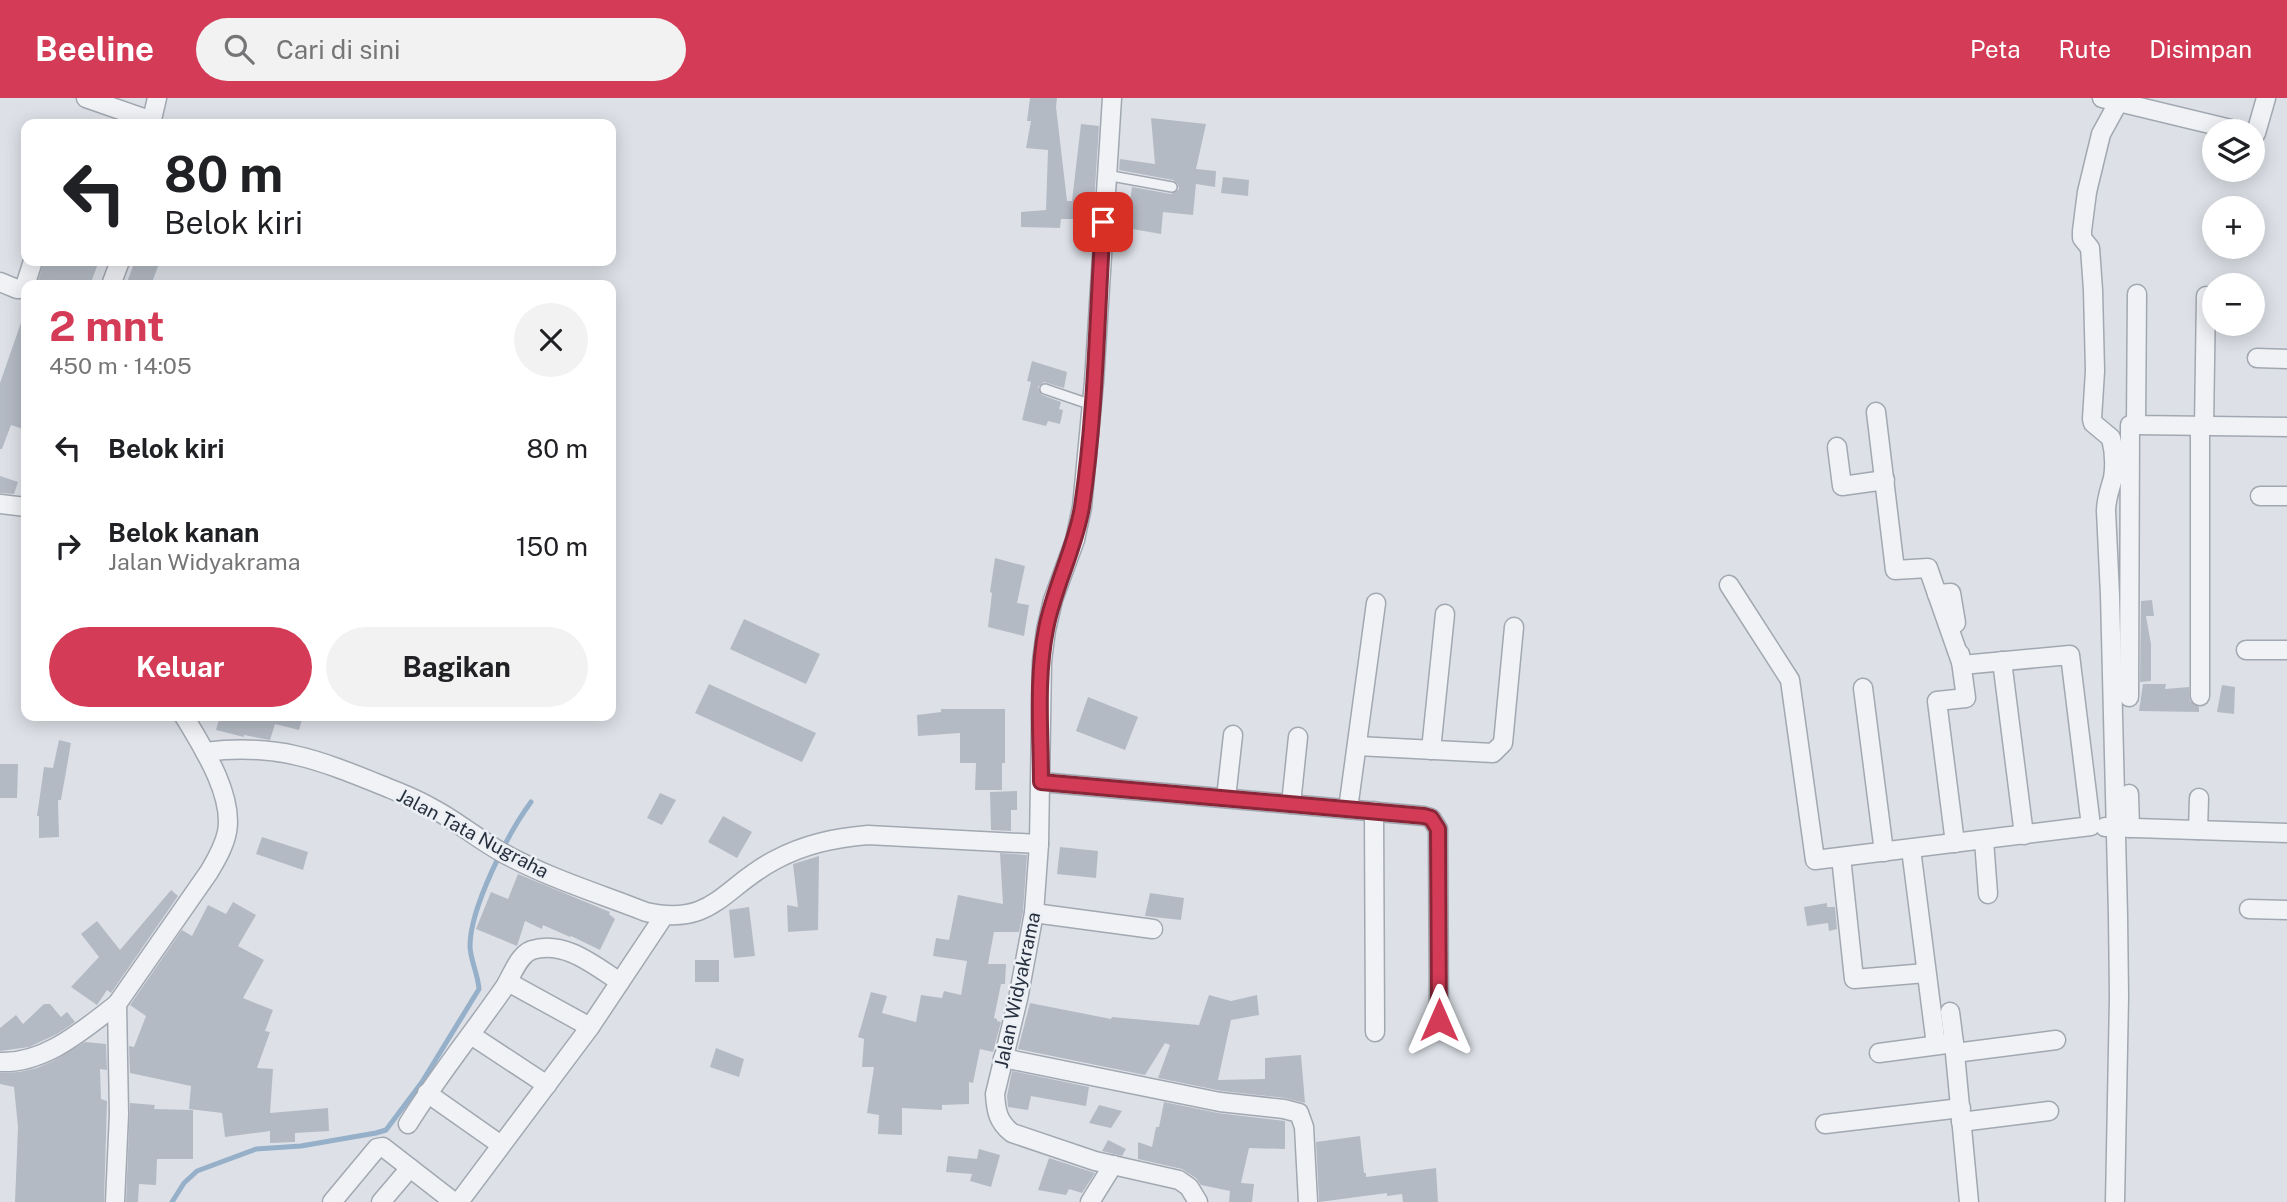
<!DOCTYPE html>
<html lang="id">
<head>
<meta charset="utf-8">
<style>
  :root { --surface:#fff; --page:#f2f2f2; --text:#202124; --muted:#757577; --accent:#d33b56 }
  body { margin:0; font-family:"Public Sans",sans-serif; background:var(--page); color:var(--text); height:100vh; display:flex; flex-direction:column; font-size:26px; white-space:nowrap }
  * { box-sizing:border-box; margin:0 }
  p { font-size:23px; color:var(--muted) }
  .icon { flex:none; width:38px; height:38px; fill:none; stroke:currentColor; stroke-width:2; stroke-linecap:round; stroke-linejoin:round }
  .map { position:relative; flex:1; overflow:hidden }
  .side { position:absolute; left:21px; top:182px; width:595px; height:441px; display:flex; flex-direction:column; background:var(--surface); border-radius:14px; box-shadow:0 4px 18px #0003 }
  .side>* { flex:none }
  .guide { position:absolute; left:21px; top:21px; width:595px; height:147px; border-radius:14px; box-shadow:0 4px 18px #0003; background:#fff; color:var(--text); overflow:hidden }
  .buttons { position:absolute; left:2202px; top:21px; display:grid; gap:14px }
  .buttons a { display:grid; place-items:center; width:63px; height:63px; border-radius:50%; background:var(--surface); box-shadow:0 4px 18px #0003; font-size:35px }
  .pin { position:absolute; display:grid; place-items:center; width:60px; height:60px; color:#fff; margin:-30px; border-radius:14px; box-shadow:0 4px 10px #0006 }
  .me { position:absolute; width:77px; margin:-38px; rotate:0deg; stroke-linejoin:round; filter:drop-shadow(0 0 5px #0008) }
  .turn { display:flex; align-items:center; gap:24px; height:147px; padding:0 28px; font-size:32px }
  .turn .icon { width:91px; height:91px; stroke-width:2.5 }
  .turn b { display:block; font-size:49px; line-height:60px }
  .round { display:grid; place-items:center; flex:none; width:74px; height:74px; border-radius:37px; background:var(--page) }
  .overview { display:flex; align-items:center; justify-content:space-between; height:119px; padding:0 28px }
  h1 { font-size:42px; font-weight:700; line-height:52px; color:var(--accent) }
  .primary-button { display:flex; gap:14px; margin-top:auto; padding:14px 28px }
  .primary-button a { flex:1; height:80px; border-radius:42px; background:var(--accent); color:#fff; font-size:28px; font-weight:700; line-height:80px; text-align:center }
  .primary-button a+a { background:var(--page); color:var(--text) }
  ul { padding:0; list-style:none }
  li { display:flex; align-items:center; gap:21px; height:98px; padding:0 28px }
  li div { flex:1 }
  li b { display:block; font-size:26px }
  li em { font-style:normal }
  header { display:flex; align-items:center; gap:42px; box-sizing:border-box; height:98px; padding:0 35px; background:var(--accent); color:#fff }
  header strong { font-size:33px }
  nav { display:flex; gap:38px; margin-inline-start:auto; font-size:24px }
  .search { width:490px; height:63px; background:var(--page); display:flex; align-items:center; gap:18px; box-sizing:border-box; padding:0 24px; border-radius:38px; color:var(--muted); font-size:26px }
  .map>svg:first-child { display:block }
</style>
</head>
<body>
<header>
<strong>Beeline</strong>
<div class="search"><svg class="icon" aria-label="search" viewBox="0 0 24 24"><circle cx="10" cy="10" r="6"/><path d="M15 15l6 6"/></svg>Cari di sini</div>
<nav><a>Peta</a><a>Rute</a><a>Disimpan</a></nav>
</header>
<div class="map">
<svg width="2287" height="1104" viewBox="0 0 2287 1104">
  <rect width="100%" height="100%" fill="#dde1e7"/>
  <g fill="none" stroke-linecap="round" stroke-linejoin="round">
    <!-- stream -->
    <path stroke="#96b0c9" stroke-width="5" d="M 172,1104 L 184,1085 L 197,1073 L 256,1051 L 301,1048 L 376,1035 L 386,1032 L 422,984 L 479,891 C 478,876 470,861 470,848 C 470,810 508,735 531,704"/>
  </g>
  <!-- building -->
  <g fill="#b4bac4">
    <polygon points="1030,0 1057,0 1056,9 1067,103 1072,103 1081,26 1099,28 1093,121 1061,121 1060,130 1021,129 1021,114 1046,112 1048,52 1026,50 1031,23 1027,23"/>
    <polygon points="1151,20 1206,26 1196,71 1216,73 1215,89 1196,86 1193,117 1163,114 1161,136 1115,128 1116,109 1129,110 1132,89 1171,96 1179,91 1178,86 1173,82 1119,72 1120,61 1155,66"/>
    <polygon points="1223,79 1249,82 1248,98 1221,95"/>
    <polygon points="44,163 99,163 90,187 51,187 38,183"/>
    <polygon points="135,163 160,163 151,187 126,187"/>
    <polygon points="24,216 26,217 26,332 11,327 2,351 0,351 0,285"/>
    <polygon points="1032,263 1067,274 1064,290 1044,284 1038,289 1042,297 1061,304 1059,311 1063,312 1060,326 1048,323 1046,328 1022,322 1031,284 1027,283"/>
    <polygon points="0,378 18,384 14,396 0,395"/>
    <polygon points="995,460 1025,468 1017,505 1029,507 1024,538 988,529 992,495 990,494"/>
    <polygon points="2152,502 2154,518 2146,518 2151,546 2151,583 2140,584 2141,503"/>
    <polygon points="744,521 820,556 806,586 730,551"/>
    <polygon points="709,586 816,635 802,664 695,615"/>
    <polygon points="2143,586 2166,586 2165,591 2189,589 2190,603 2199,609 2199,614 2139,613"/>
    <polygon points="2222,587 2235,589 2234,616 2217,614"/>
    <polygon points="1088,599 1138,619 1125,652 1076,633"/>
    <polygon points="941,611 1005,611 1005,665 1002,665 1002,692 975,692 976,665 960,665 960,635 918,638 917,617 941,614"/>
    <polygon points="220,618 303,618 299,632 275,626 270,642 244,637 244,639 216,632"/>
    <polygon points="59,642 71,645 61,702 58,702 59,739 39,740 39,718 37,718 44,669 53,670"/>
    <polygon points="0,666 18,666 17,700 0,700"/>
    <polygon points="1017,693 1017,712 1011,712 1011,733 991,732 990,694"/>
    <polygon points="660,695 676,702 662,727 647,720"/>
    <polygon points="723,718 752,734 737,760 708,744"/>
    <polygon points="262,739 308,754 303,772 256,756"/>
    <polygon points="1060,749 1098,753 1096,780 1057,776"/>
    <polygon points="1000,755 1027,757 1023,814 1019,834 994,834 988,866 1006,866 1005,886 1001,886 994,920 997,921 997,923 1001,924 993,954 980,951 973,985 969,984 969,1006 942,1007 942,1012 902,1010 902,1037 878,1036 879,1017 867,1015 874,969 862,969 864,941 858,939 871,894 887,898 882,915 916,924 921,897 942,900 944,893 961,897 967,863 933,858 936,840 949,842 958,797 1003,806"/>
    <polygon points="819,758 818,832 788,834 787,807 798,809 793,766"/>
    <polygon points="518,776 610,814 609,816 615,821 600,852 571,838 570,839 543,827 542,831 525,823 517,848 476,831 491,794 508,801"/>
    <polygon points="171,792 178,798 111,895 107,892 97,907 71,889 99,859 81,836 97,823 120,852"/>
    <polygon points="1150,795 1184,800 1181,822 1145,818"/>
    <polygon points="233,804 256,817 238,848 264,862 243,900 273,912 265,933 270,934 257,970 273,971 270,1015 328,1010 329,1033 295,1035 295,1044 270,1045 270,1033 225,1039 222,1015 189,1011 191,988 130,975 129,948 134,949 146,918 130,907 182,832 192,838 208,807 226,816"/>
    <polygon points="1827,805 1827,809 1835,809 1837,831 1829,833 1828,825 1807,828 1804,809"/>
    <polygon points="749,809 755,858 734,860 729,812"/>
    <rect x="695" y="862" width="24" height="22"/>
    <polygon points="1209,897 1231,903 1257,897 1259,917 1231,922 1218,982 1265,981 1265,960 1301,957 1305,1005 1285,1000 1222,993 1158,980 1170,947 1165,945 1145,977 1018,951 1030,905 1111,921 1112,919 1199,927"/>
    <polygon points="44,906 50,906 61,919 67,914 75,924 57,936 29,949 0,953 0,930 16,917 23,926"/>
    <polygon points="85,944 106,946 107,972 100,971 101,1001 107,1003 104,1104 15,1104 18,1029 14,989 0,986 0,975 19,974 37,970 53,963"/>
    <polygon points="716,950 744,961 739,979 710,969"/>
    <polygon points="1012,973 1089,989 1086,1008 1031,998 1028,1012 1008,1009 1007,998"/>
    <polygon points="1164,1004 1218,1015 1285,1023 1285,1051 1249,1050 1241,1085 1254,1086 1252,1104 1229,1104 1230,1093 1201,1087 1196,1080 1182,1071 1138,1061 1138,1044 1152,1049 1156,1029 1159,1029"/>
    <polygon points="130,1005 155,1007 154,1011 193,1012 193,1061 157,1061 156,1087 139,1086 138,1104 126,1104"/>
    <polygon points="1099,1007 1122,1013 1111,1030 1089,1025"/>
    <polygon points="1360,1038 1364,1075 1366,1075 1366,1079 1436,1070 1438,1104 1403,1104 1402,1096 1387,1098 1387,1095 1319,1104 1316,1044"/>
    <polygon points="1108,1042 1126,1051 1122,1058 1102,1053"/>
    <polygon points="979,1051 1000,1057 991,1089 970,1083 972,1076 946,1074 948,1058 977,1061"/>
    <polygon points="1049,1060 1095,1075 1082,1095 1069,1091 1066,1097 1038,1092"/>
  </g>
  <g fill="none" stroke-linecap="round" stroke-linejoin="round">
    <defs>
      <g id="lane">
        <polyline points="1106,77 1172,89"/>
        <polyline points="1045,291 1092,307"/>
      </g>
      <g id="street">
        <polyline points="86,0 152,23"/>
        <path d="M 1112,0 L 1094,284 L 1082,409 L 1075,442 L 1053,502 L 1046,532 L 1042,563 L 1039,746 L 1034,815 L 1018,901 L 995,996 C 996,1013 998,1024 1012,1035 L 1095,1063 L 1179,1082 L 1189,1089 L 1198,1104"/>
        <polyline points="2102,0 2239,33"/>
        <polyline points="151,26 157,0"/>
        <polyline points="2252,37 2256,35 2266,0"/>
        <polyline points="0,184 17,191 24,191 33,163"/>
        <polyline points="111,187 120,163"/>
        <polyline points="2137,196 2136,327 2287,329"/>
        <polyline points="2257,260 2287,261"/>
        <polyline points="2204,328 2206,198"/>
        <polyline points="1837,349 1842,388 1885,382"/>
        <polyline points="2260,398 2287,398"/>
        <polyline points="0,406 26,409"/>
        <polyline points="1729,487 1790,582 1815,762 2091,728 2070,557 1962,567 1928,470 1895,472 1876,314"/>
        <polyline points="1937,496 1951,495 1956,525"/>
        <polyline points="2246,552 2287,552"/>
        <polyline points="2002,563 2024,737"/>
        <polyline points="1863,590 1884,754"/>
        <polyline points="2200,598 2200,328"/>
        <polyline points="2129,599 2130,327 2136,327"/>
        <polyline points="1357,648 1493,655 1503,645 1514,529"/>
        <polyline points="1431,652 1445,516"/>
        <path d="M 205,654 C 276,645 317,661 381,687 C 398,694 415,700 430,709 C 456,722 477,741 503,755 C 548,780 598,795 646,814 C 713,829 723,789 775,762 C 805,746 834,740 868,737 L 1039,746"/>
        <polyline points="1041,684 1424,718 1431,720 1438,731 1439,922"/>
        <polyline points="2129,696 2130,730"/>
        <polyline points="1226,700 1233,637"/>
        <polyline points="1291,706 1298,639"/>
        <polyline points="1348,711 1376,505"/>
        <polyline points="1374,713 1375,934"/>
        <polyline points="2105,729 2287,735"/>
        <polyline points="2198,732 2199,700"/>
        <polyline points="1984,742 1988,796"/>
        <polyline points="1955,745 1937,603 1966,600 1960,556"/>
        <polyline points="1911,751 1936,947"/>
        <polyline points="1841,759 1854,881 1926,875"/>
        <polyline points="2249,811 2287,812"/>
        <polyline points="1034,815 1153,831"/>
        <polyline points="508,884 590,929"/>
        <polyline points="1950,914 1954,945"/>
        <polyline points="471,937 547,987"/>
        <polyline points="1879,955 1954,945 1969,1104"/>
        <polyline points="1955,955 2056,942"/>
        <polyline points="1003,960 1220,1004 1284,1011 1299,1015 1304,1029 1308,1104"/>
        <path d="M 0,964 C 45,966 83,932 117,906"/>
        <polyline points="427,995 501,1047"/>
        <polyline points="1961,1024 2049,1013"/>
        <path d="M 408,1026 C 437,979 472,936 504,890 C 512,878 518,857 532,852 C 565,842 595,868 620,884"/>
        <polyline points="1825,1026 1961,1010"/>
        <path d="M 115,1104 L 119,1016 L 117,906 L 209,774 C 216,762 224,749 227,734 C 234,697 202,648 184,618"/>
        <polyline points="332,1104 377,1050 383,1049 454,1104"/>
        <polyline points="381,1104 410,1070"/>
        <polyline points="459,1104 590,929 664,818"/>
        <polyline points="1090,1104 1113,1067"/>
        <path d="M 2115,1104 L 2119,899 L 2118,817 L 2110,497 L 2106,413 C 2106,401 2110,391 2113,380 C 2115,368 2114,352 2111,340 L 2093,325 L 2092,321 L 2095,273 L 2093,192 L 2090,150 L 2082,140 L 2082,133 L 2087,94 L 2101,36 L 2118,5"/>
      </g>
    </defs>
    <!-- lane casing -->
    <use href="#lane" stroke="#a2a8b1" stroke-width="12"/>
    <!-- street casing -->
    <use href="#street" stroke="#a2a8b1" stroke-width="21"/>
    <!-- lane -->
    <use href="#lane" stroke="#f0f2f6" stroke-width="9"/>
    <!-- street -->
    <use href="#street" stroke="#f0f2f6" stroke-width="18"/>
  </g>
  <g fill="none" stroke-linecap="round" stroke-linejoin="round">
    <defs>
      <path id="route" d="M 1103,124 C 1097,218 1096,315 1082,409 C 1075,451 1054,489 1046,531 C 1036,581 1041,634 1041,684 L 1424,718 L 1431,720 L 1438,731 L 1439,922"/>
    </defs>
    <!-- route casing -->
    <use href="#route" stroke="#892638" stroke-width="18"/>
    <!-- route -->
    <use href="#route" stroke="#d33b56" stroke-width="12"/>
  </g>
  <g text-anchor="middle" stroke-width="5" stroke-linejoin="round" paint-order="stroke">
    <!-- street labels -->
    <g font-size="19" fill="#262f3e" stroke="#ecf0f5">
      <text transform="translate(473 735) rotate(28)" y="7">Jalan Tata Nugraha</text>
      <text transform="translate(1017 892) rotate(-78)" y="7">Jalan Widyakrama</text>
    </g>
  </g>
</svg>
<div class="buttons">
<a><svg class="icon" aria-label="layers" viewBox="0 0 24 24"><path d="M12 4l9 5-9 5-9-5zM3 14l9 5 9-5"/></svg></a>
<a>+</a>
<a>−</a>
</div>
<div class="pin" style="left:1103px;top:124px;background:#d93025"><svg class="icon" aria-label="arrive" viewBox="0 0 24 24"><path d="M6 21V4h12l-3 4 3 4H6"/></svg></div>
<svg class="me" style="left:1439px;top:922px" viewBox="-20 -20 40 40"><path d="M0-17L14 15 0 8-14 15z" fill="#d33b56" stroke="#fff" stroke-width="4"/></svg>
<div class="guide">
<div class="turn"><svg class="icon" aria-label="left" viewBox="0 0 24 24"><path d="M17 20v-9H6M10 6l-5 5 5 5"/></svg><div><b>80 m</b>Belok kiri</div></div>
</div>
<section class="side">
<div class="overview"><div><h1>2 mnt</h1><p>450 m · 14:05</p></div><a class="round"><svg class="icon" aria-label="close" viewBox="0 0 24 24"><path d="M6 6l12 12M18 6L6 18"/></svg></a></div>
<ul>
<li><svg class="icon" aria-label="left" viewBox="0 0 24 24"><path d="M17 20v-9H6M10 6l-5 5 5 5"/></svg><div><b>Belok kiri</b></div><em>80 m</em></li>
<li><svg class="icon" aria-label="right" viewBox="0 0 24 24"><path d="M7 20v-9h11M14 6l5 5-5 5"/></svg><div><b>Belok kanan</b><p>Jalan Widyakrama</p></div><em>150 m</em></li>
</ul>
<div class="primary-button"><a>Keluar</a><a>Bagikan</a></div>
</section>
</div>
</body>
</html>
